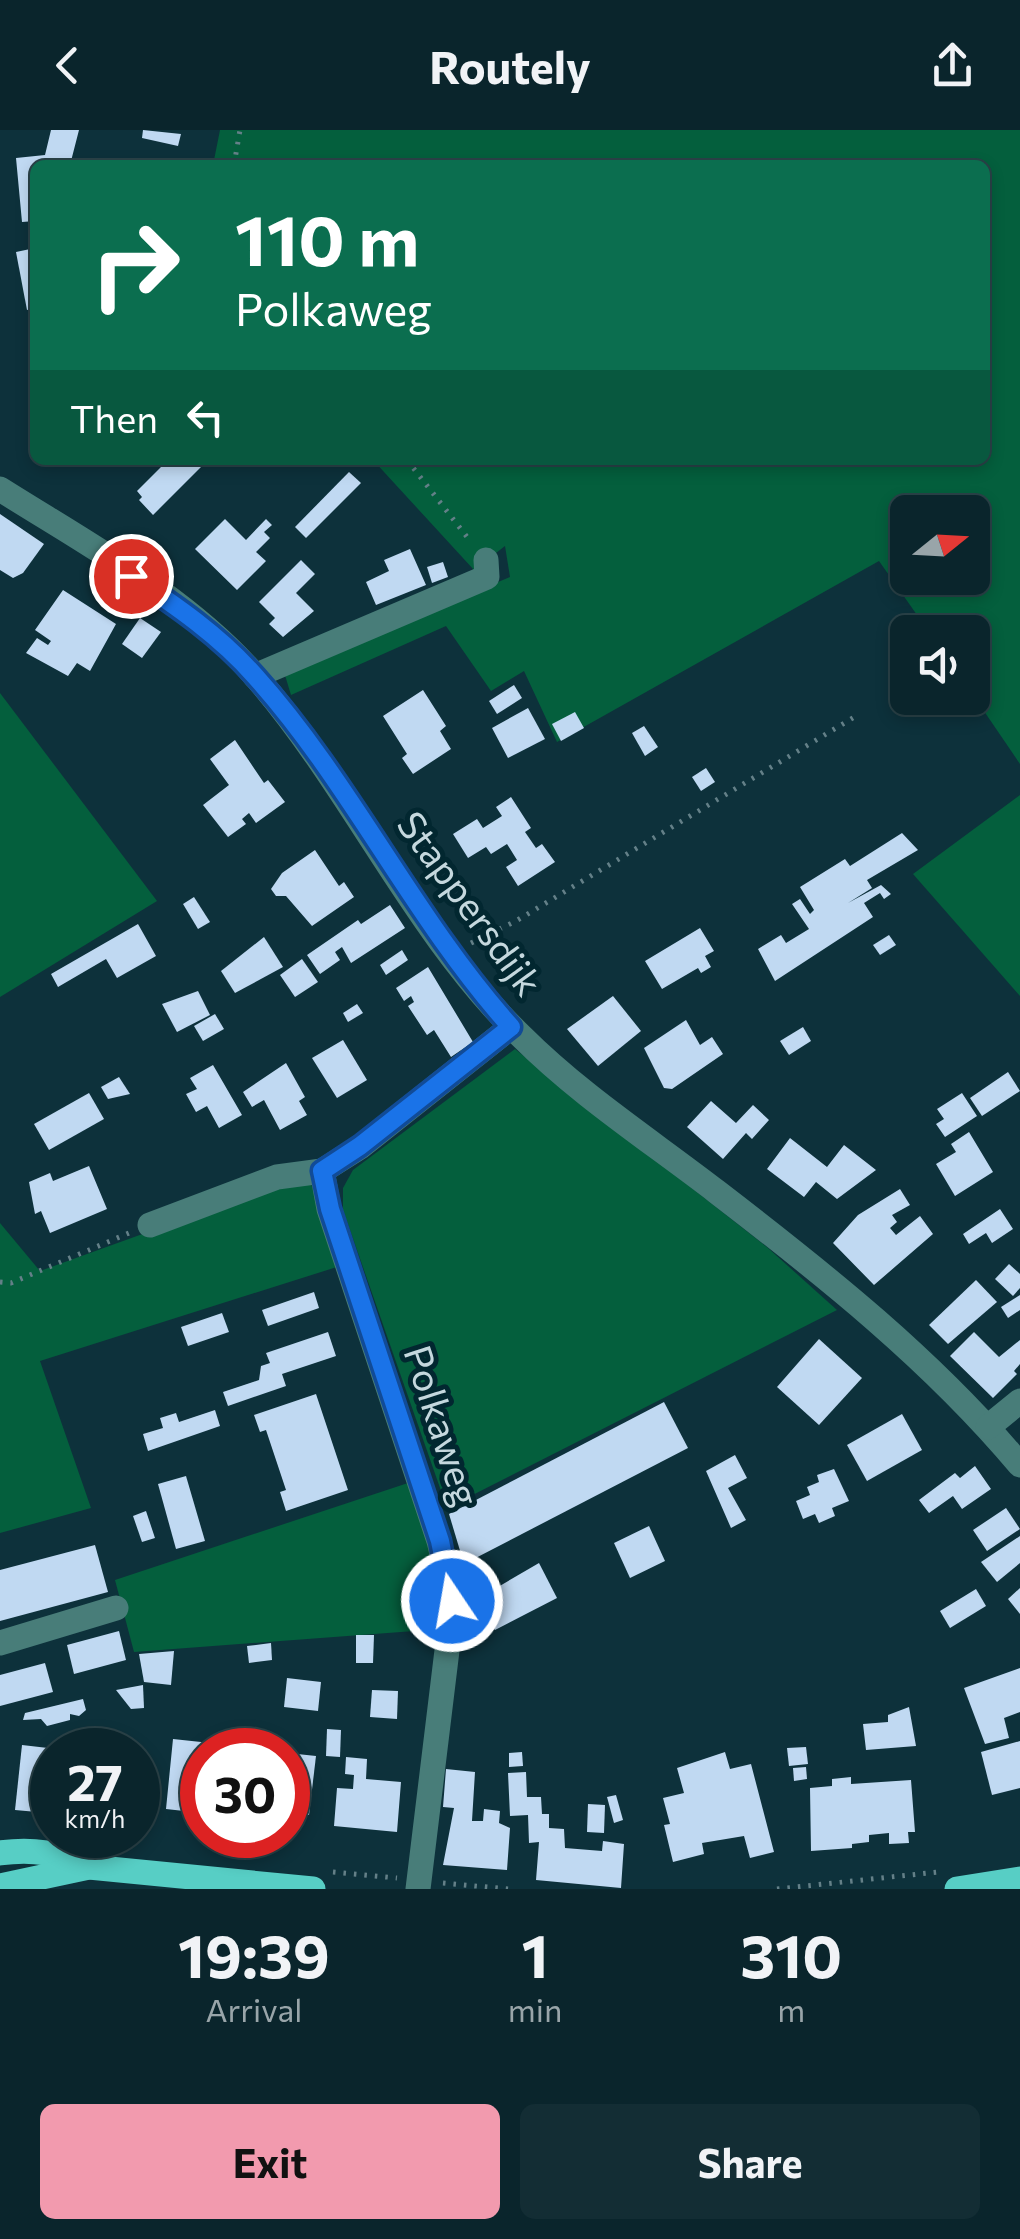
<!DOCTYPE html>
<html lang="en">
<head>
<meta charset="utf-8">
<style>
  :root { --surface:#0a252c; --page:#132d34; --text:#f1f3f6; --muted:#99a5a9; --line:#2a4248; --accent:#f29aae }
  body { margin:0; font-family:Commissioner,sans-serif; background:var(--page); color:var(--text); height:100vh; display:flex; flex-direction:column; font-size:38px; white-space:nowrap }
  * { box-sizing:border-box; margin:0 }
  p { font-size:32px; color:var(--muted) }
  .icon { flex:none; width:55px; height:55px; fill:none; stroke:currentColor; stroke-width:2; stroke-linecap:round; stroke-linejoin:round }
  .map { position:relative; height:1759px; overflow:hidden }
  .details { display:flex; flex-direction:column; background:var(--surface); flex:1 }
  .details>* { flex:none }
  .hud { position:absolute; left:30px; top:30px; width:960px; height:305px; border-radius:15px; box-shadow:0 5px 15px #0003,0 0 0 2px var(--line); background:#0b6e4f; color:#fff; overflow:hidden }
  .needle { width:65px; rotate:72deg }
  .tools { position:absolute; left:890px; top:365px; display:grid; gap:20px }
  .tools a { display:grid; place-items:center; width:100px; height:100px; border-radius:15px; background:var(--surface); box-shadow:0 5px 15px #0003,0 0 0 2px var(--line); font-size:50px }
  .speed { position:absolute; left:30px; top:1598px; display:flex; gap:20px; font-size:50px; font-weight:700; text-align:center }
  .speed>* { display:grid; place-content:center; width:130px; height:130px; border-radius:50%; background:var(--surface); box-shadow:0 5px 15px #0003,0 0 0 2px var(--line); line-height:1 }
  .speed small { font-size:25px; font-weight:400 }
  .speed .limit { border:15px solid #d22; background:#fff; color:#111 }
  .pin { position:absolute; display:grid; place-items:center; width:85px; height:85px; color:#fff; margin:-42px; border:5px solid #fff; border-radius:50%; box-shadow:0 2px 10px #0007 }
  .me { position:absolute; width:110px; margin:-55px; rotate:348deg; stroke-linejoin:round; filter:drop-shadow(0 0 8px #0008) }
  .turn { display:flex; align-items:center; gap:35px; height:210px; padding:0 40px; font-size:45px }
  .turn .icon { width:130px; height:130px; stroke-width:2.5 }
  .turn b { display:block; font-size:70px; line-height:85px }
  .then { display:flex; align-items:center; height:95px; padding:0 40px; background:#0003; gap:20px; font-size:38px }
  .eta { display:flex; justify-content:space-evenly; align-items:center; height:170px; text-align:center }
  .eta b { font-size:60px; font-weight:700; line-height:70px }
  .primary-button { display:flex; gap:20px; margin-top:auto; padding:20px 40px }
  .primary-button a { flex:1; height:115px; border-radius:15px; background:var(--accent); color:#111; font-size:40px; font-weight:700; line-height:115px; text-align:center }
  .primary-button a+a { background:var(--page); color:var(--text) }
  header { display:flex; justify-content:space-between; align-items:center; height:130px; padding:0 40px; background:var(--surface); font-size:45px; font-weight:700 }
  .map>svg:first-child { display:block }
</style>
</head>
<body>
<header><svg class="icon" aria-label="back" viewBox="0 0 24 24"><path d="M15 5l-7 7 7 7"/></svg>Routely<svg class="icon" aria-label="share" viewBox="0 0 24 24"><path d="M12 15V3M7 8l5-5 5 5M5 13v7h14v-7"/></svg></header>
<div class="map">
<svg width="1020" height="1759" viewBox="0 0 1020 1759">
  <rect width="100%" height="100%" fill="#0d313b"/>
  <!-- green -->
  <g fill="#045f3d" fill-rule="evenodd">
    <path d="M 220,0 L 1020,0 L 1020,634 L 973,565 L 972,502 L 929,502 L 879,431 L 557,612 L 524,541 L 491,561 L 446,496 L 291,565 L 284,542 L 510,447 L 505,416 L 474,440 L 373,330 L 985,330 L 985,35 L 213,35 ZM 908,382 L 972,382 L 972,448 L 908,448 Z"/>
    <polygon points="0,563 157,771 0,867"/>
    <polygon points="1020,665 1020,866 913,744"/>
    <polygon points="515,919 768,1118 837,1180 447,1378 343,1080 343,1058 353,1040"/>
    <polygon points="289,1051 311,1054 340,1136 40,1231 91,1378 0,1403 0,1093 40,1141"/>
    <polygon points="411,1352 439,1454 441,1499 134,1522 115,1450"/>
  </g>
  <!-- building -->
  <g fill="#c0d9f2">
    <polygon points="51,0 79,0 70,35 35,35 35,91 22,92 16,28 45,25"/>
    <polygon points="143,0 181,4 178,16 142,8"/>
    <polygon points="35,118 35,178 27,180 16,122"/>
    <polygon points="168,330 200,330 204,334 153,385 139,370 142,367 137,361"/>
    <polygon points="349,342 361,353 306,408 295,397"/>
    <polygon points="0,384 44,414 23,443 13,448 0,440"/>
    <polygon points="225,389 246,410 266,389 272,395 264,402 270,408 256,422 266,431 237,460 195,419"/>
    <polygon points="410,419 426,455 376,475 366,452 389,441 384,430"/>
    <polygon points="301,430 315,444 296,463 314,481 283,507 269,494 275,488 259,472"/>
    <polygon points="443,432 448,447 432,453 427,437"/>
    <polygon points="63,460 116,494 90,541 77,533 68,546 26,523 37,508 48,515 51,511 35,500"/>
    <polygon points="140,488 161,502 142,528 122,514"/>
    <polygon points="514,555 522,568 497,584 489,571"/>
    <polygon points="423,560 446,596 440,601 451,619 413,644 402,628 407,624 383,586"/>
    <polygon points="528,578 545,609 508,628 492,598"/>
    <polygon points="575,582 584,598 561,611 552,594"/>
    <polygon points="644,596 658,617 645,626 632,603"/>
    <polygon points="235,610 264,653 268,650 285,672 256,693 249,683 242,689 246,694 228,707 203,675 229,655 210,629"/>
    <polygon points="706,638 715,652 701,661 692,647"/>
    <polygon points="511,667 531,698 525,702 536,718 542,714 555,732 518,756 506,737 517,730 507,714 491,724 486,717 468,728 453,704 477,689 483,698 502,686 496,677"/>
    <polygon points="902,703 918,720 867,750 872,758 848,773 881,755 891,764 884,769 880,763 864,773 873,787 775,851 758,819 781,805 786,813 809,799 792,774 800,769 810,784 814,780 800,757 845,729 850,736"/>
    <polygon points="315,720 339,756 344,752 354,767 312,796 286,766 276,766 271,759 282,743"/>
    <polygon points="194,767 210,792 198,799 183,774"/>
    <polygon points="390,775 405,798 351,833 342,817 335,822 340,830 320,844 307,825 358,790 361,794"/>
    <polygon points="138,794 156,826 117,848 106,829 58,857 51,844"/>
    <polygon points="700,798 714,821 705,826 711,837 701,843 698,838 662,859 645,831"/>
    <polygon points="889,805 896,815 880,825 873,815"/>
    <polygon points="264,807 283,837 235,863 221,841"/>
    <polygon points="402,820 408,830 386,845 380,835"/>
    <polygon points="302,829 318,852 295,867 280,845"/>
    <polygon points="428,837 473,912 451,927 434,900 427,905 408,876 414,872 411,866 404,871 396,858"/>
    <polygon points="198,861 210,885 177,902 162,874"/>
    <polygon points="613,866 641,901 598,936 567,899"/>
    <polygon points="357,874 363,883 348,892 343,883"/>
    <polygon points="215,884 224,899 203,911 194,896"/>
    <polygon points="686,890 700,915 712,907 723,924 672,959 664,958 644,918"/>
    <polygon points="803,897 811,911 789,925 780,911"/>
    <polygon points="343,910 367,950 337,968 312,928"/>
    <polygon points="286,933 305,967 299,971 307,985 280,1000 264,970 252,977 243,962"/>
    <polygon points="213,935 242,985 219,998 207,976 196,982 186,964 197,959 190,948"/>
    <polygon points="1008,942 1020,961 982,986 970,968"/>
    <polygon points="119,947 130,964 108,969 101,957"/>
    <polygon points="89,963 104,989 49,1020 34,994"/>
    <polygon points="962,963 977,986 945,1007 936,994 944,989 937,979"/>
    <polygon points="711,971 736,993 753,975 769,990 752,1009 746,1003 723,1029 687,997"/>
    <polygon points="969,1002 993,1042 955,1066 936,1034 956,1022 951,1014"/>
    <polygon points="790,1008 827,1037 844,1015 876,1040 837,1069 816,1052 804,1067 767,1039"/>
    <polygon points="89,1036 107,1079 50,1103 41,1081 35,1084 29,1052 50,1043 53,1051"/>
    <polygon points="900,1059 910,1075 892,1085 897,1092 890,1098 896,1105 920,1086 933,1104 874,1155 833,1113 858,1085"/>
    <polygon points="1000,1079 1013,1099 992,1113 986,1103 969,1114 963,1104"/>
    <polygon points="1009,1134 1020,1144 1020,1158 1013,1166 995,1149"/>
    <polygon points="976,1150 997,1172 948,1214 929,1195"/>
    <polygon points="314,1162 319,1178 268,1196 262,1180"/>
    <polygon points="1020,1165 1020,1180 1008,1188 1001,1177"/>
    <polygon points="222,1183 229,1202 188,1216 181,1197"/>
    <polygon points="328,1202 336,1226 282,1244 286,1256 228,1276 223,1262 259,1250 261,1236 270,1233 266,1223"/>
    <polygon points="974,1202 999,1227 1020,1210 1020,1234 1014,1241 1017,1244 993,1268 950,1226"/>
    <polygon points="819,1209 862,1248 819,1295 777,1257"/>
    <polygon points="316,1264 348,1360 286,1381 280,1362 286,1360 266,1300 260,1302 254,1285"/>
    <polygon points="664,1272 688,1318 464,1434 449,1384"/>
    <polygon points="215,1280 220,1296 148,1321 143,1304 163,1298 160,1288 176,1283 179,1292"/>
    <polygon points="902,1284 922,1320 867,1351 847,1315"/>
    <polygon points="735,1325 747,1348 728,1358 746,1390 731,1398 706,1341"/>
    <polygon points="975,1336 991,1359 962,1379 953,1366 929,1383 919,1370 955,1343 960,1348"/>
    <polygon points="834,1339 849,1371 832,1378 835,1386 819,1393 815,1384 803,1389 796,1371 810,1365 807,1357 819,1352 817,1345"/>
    <polygon points="186,1346 205,1411 176,1419 158,1354"/>
    <polygon points="1006,1378 1020,1399 987,1421 973,1400"/>
    <polygon points="146,1381 155,1408 142,1412 133,1386"/>
    <polygon points="649,1396 665,1431 630,1448 614,1413"/>
    <polygon points="1020,1406 1020,1433 997,1452 981,1432"/>
    <polygon points="95,1415 108,1462 0,1491 0,1440"/>
    <polygon points="539,1433 557,1468 495,1500 479,1468"/>
    <polygon points="1020,1458 1020,1484 1008,1469"/>
    <polygon points="976,1459 986,1476 950,1498 940,1481"/>
    <polygon points="119,1501 126,1530 74,1544 67,1515"/>
    <polygon points="356,1505 374,1505 373,1533 356,1533"/>
    <polygon points="271,1513 272,1530 249,1533 247,1516"/>
    <polygon points="174,1521 171,1555 144,1552 139,1524"/>
    <polygon points="45,1533 53,1562 0,1576 0,1545"/>
    <polygon points="1020,1538 1020,1582 1004,1588 1009,1608 985,1614 964,1558"/>
    <polygon points="287,1548 321,1552 318,1581 284,1577"/>
    <polygon points="143,1555 144,1578 131,1579 116,1560"/>
    <polygon points="372,1560 398,1561 397,1589 370,1587"/>
    <polygon points="83,1569 86,1580 79,1586 70,1584 70,1590 47,1596 41,1589 23,1590 25,1583"/>
    <polygon points="909,1577 916,1616 866,1620 863,1594 888,1592 888,1585"/>
    <polygon points="327,1599 341,1600 340,1627 326,1626"/>
    <polygon points="173,1609 229,1615 229,1620 202,1620 202,1683 166,1679"/>
    <polygon points="1020,1611 1020,1658 992,1665 981,1622"/>
    <polygon points="22,1615 48,1618 37,1682 15,1680"/>
    <polygon points="806,1617 808,1634 789,1636 787,1618"/>
    <polygon points="522,1622 523,1636 509,1637 509,1623"/>
    <polygon points="725,1622 730,1639 751,1634 774,1722 750,1728 744,1706 702,1713 704,1724 673,1732 664,1695 670,1694 663,1668 684,1663 677,1638"/>
    <polygon points="288,1623 316,1626 309,1685 288,1683"/>
    <polygon points="346,1627 367,1629 366,1649 401,1652 397,1702 334,1696 337,1658 353,1659 354,1645 345,1644"/>
    <polygon points="806,1637 807,1649 794,1651 793,1638"/>
    <polygon points="446,1639 475,1642 472,1691 483,1691 484,1679 500,1681 499,1693 510,1698 507,1740 443,1735 454,1678 443,1677"/>
    <polygon points="526,1642 527,1667 541,1667 542,1684 549,1684 549,1698 564,1699 565,1718 602,1721 603,1711 624,1714 621,1758 536,1750 539,1712 529,1713 528,1685 510,1686 508,1643"/>
    <polygon points="46,1647 52,1648 52,1675 44,1674"/>
    <polygon points="851,1647 851,1654 911,1650 915,1702 908,1702 909,1713 889,1714 889,1703 869,1705 869,1712 852,1714 852,1718 811,1721 810,1658 832,1656 832,1649"/>
    <polygon points="616,1665 623,1690 614,1693 607,1667"/>
    <polygon points="588,1674 605,1675 604,1703 587,1702"/>
  </g>
  <g fill="none" stroke-linecap="round" stroke-linejoin="round">
    <!-- path -->
    <g stroke="#648088" stroke-width="5" stroke-dasharray="2.5 8" stroke-linecap="butt">
      <polyline points="234,35 240,0"/>
      <polyline points="407,330 471,412"/>
      <polyline points="471,813 516,791 856,586"/>
      <polyline points="0,1152 11,1153 129,1103"/>
      <polyline points="333,1742 397,1748"/>
      <polyline points="443,1753 508,1759"/>
      <polyline points="777,1759 938,1742"/>
    </g>
    <!-- minor -->
    <g stroke="#487d79" stroke-width="25">
      <path d="M 0,359 C 87,414 188,468 256,547 C 353,659 414,802 521,906 C 580,965 651,1011 717,1062 C 825,1145 932,1230 1020,1335"/>
      <polyline points="255,546 487,447 486,430"/>
      <polyline points="150,1095 277,1047 322,1041"/>
      <polyline points="988,1297 1020,1271"/>
      <polyline points="0,1513 116,1478"/>
      <polyline points="418,1759 453,1471 439,1411 329,1079 322,1041 360,1017 511,897"/>
    </g>
    <!-- major -->
    <g stroke="#57cec5" stroke-width="25">
      <path d="M 0,1723 C 33,1718 59,1723 89,1737"/>
      <polyline points="0,1756 89,1737 313,1759"/>
      <polyline points="957,1759 1020,1749"/>
    </g>
  </g>
  <g fill="none" stroke-linecap="round" stroke-linejoin="round">
    <defs>
      <path id="route" d="M 131,446 C 175,475 220,506 255,546 C 352,654 414,789 511,897 L 360,1016 L 322,1041 L 330,1079 L 440,1411 L 452,1471"/>
    </defs>
    <!-- route casing -->
    <use href="#route" stroke="#114b97" stroke-width="25"/>
    <!-- route -->
    <use href="#route" stroke="#1a73e8" stroke-width="18"/>
  </g>
  <g text-anchor="middle" stroke-width="10" stroke-linejoin="round" paint-order="stroke">
    <!-- street labels -->
    <g font-size="38" fill="#c5d8de" stroke="#022730">
      <text transform="translate(469 774) rotate(54)" y="13">Stappersdijk</text>
      <text transform="translate(441 1296) rotate(72)" y="13">Polkaweg</text>
    </g>
  </g>
</svg>
<div class="tools">
<a><svg class="needle" viewBox="-14 -14 28 28"><path d="M0-13l5 13h-10z" fill="#e53935"/><path d="M0 13l5-13h-10z" fill="#99a5a9"/></svg></a>
<a><svg class="icon" aria-label="sound" viewBox="0 0 24 24"><path d="M4 9h4l5-4v14l-5-4H4zM17 9q2 3 0 6"/></svg></a>
</div>
<div class="speed"><div>27<small>km/h</small></div><div class="limit">30</div></div>
<div class="pin" style="left:131px;top:446px;background:#d93025"><svg class="icon" aria-label="arrive" viewBox="0 0 24 24"><path d="M6 21V4h12l-3 4 3 4H6"/></svg></div>
<svg class="me" style="left:452px;top:1471px" viewBox="-20 -20 40 40"><circle r="17" fill="#1a73e8" stroke="#fff" stroke-width="3"/><path d="M0-11L8 9 0 5-8 9z" fill="#fff"/></svg>
<div class="hud">
<div class="turn"><svg class="icon" aria-label="right" viewBox="0 0 24 24"><path d="M7 20v-9h11M14 6l5 5-5 5"/></svg><div><b>110 m</b>Polkaweg</div></div>
<div class="then">Then<svg class="icon" aria-label="left" viewBox="0 0 24 24"><path d="M17 20v-9H6M10 6l-5 5 5 5"/></svg></div>
</div>
</div>
<section class="details">
<div class="eta">
<div><b>19:39</b><p>Arrival</p></div>
<div><b>1</b><p>min</p></div>
<div><b>310</b><p>m</p></div>
</div>
<div class="primary-button"><a>Exit</a><a>Share</a></div>
</section>
</body>
</html>
